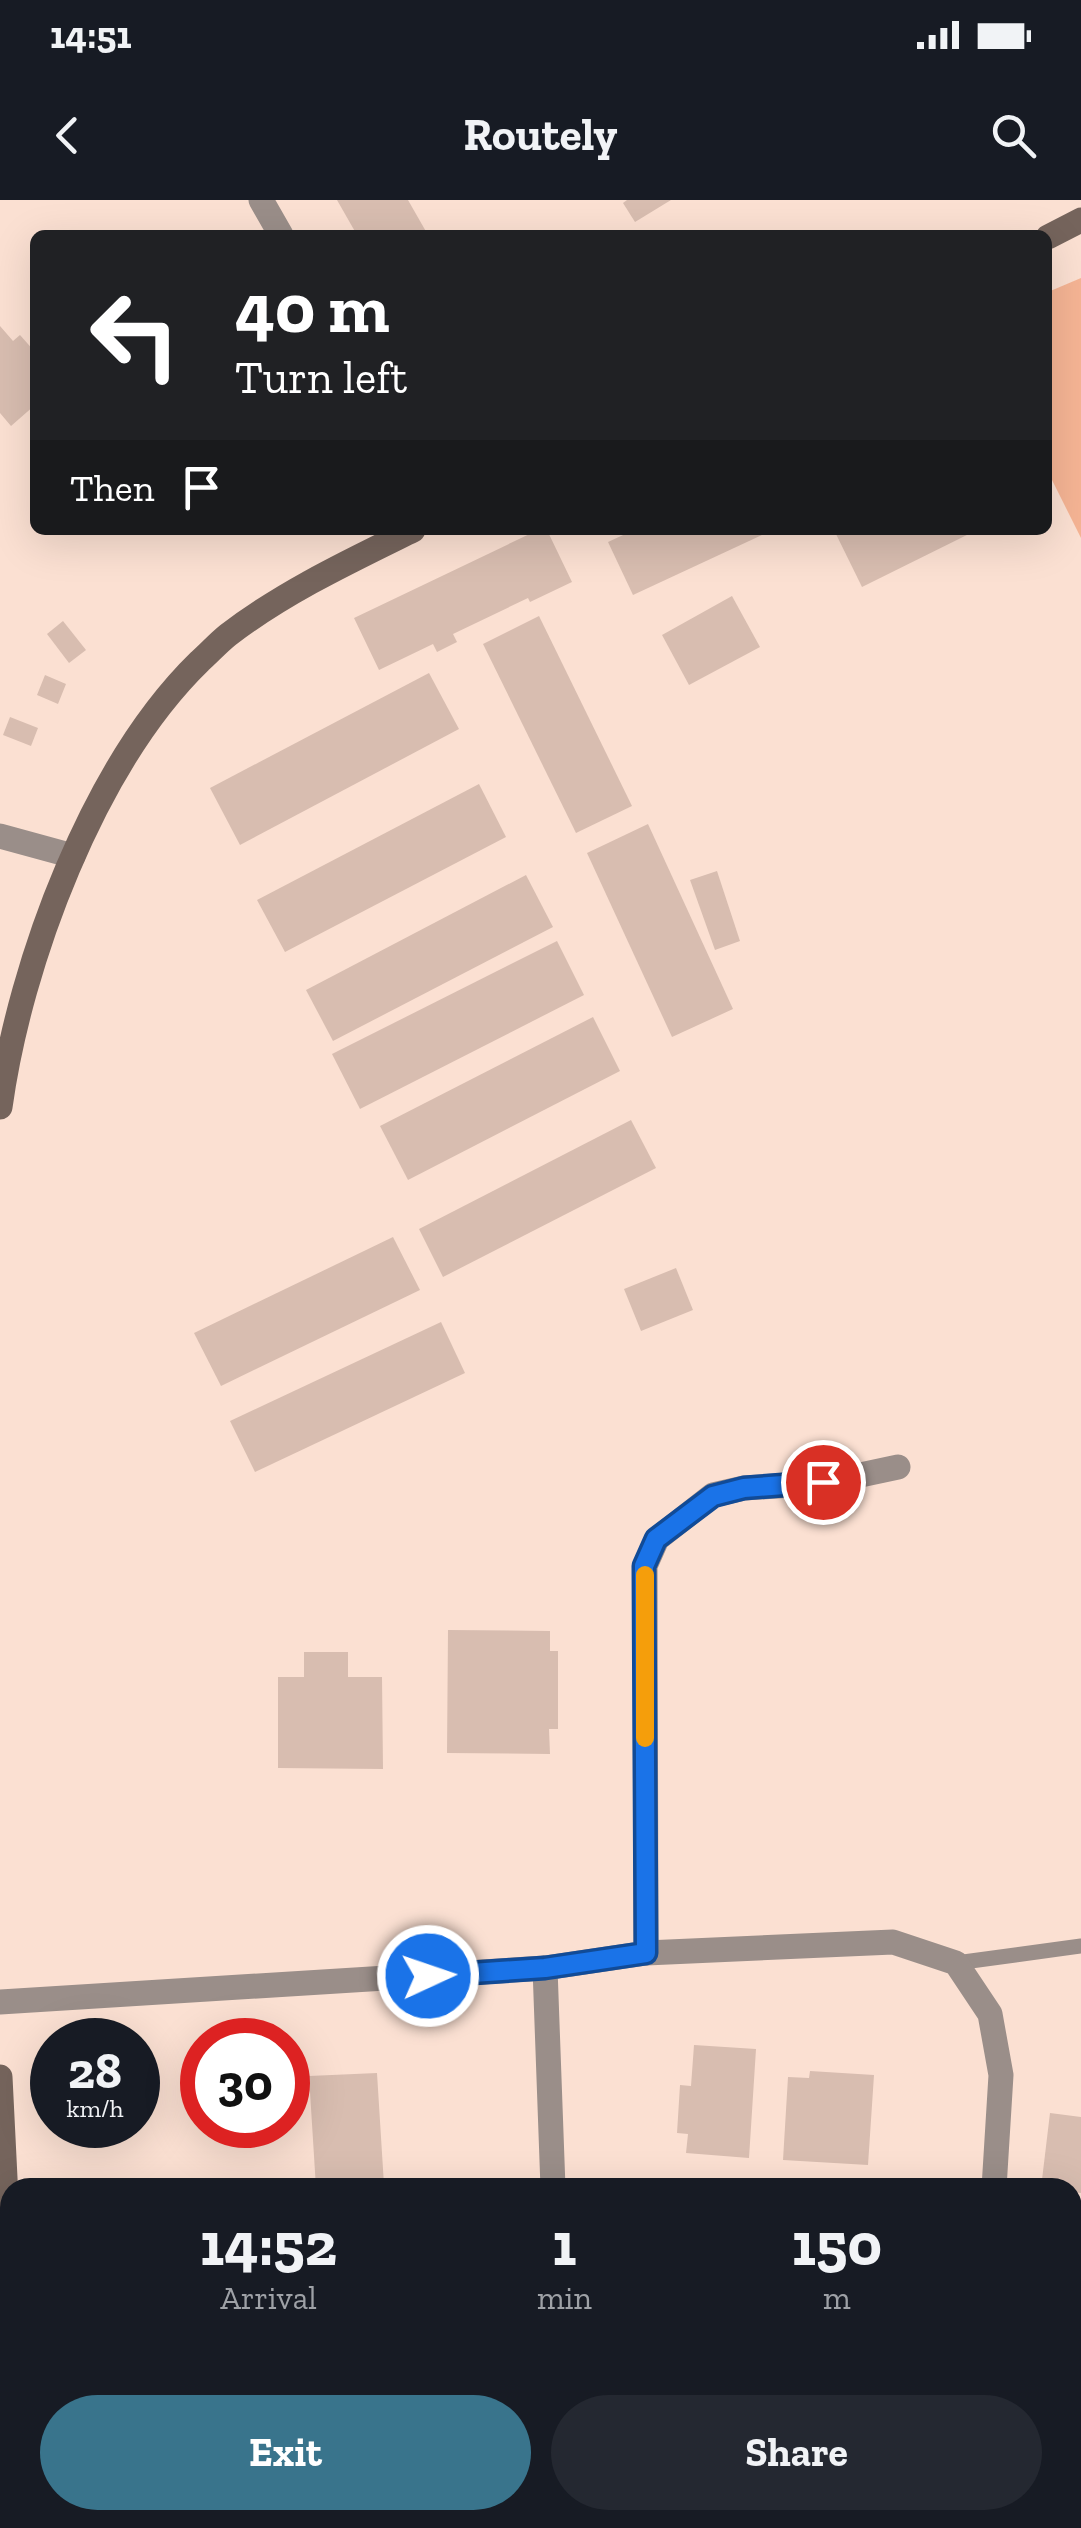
<!DOCTYPE html>
<html lang="en">
<head>
<meta charset="utf-8">
<style>
  :root { --surface:#171b24; --page:#242831; --text:#f1f3f6; --muted:#9ea1a6; --accent:#39748c }
  body { margin:0; font-family:"Zilla Slab",serif; background:var(--page); color:var(--text); height:100vh; display:flex; flex-direction:column; font-size:38px; white-space:nowrap }
  * { box-sizing:border-box; margin:0 }
  p { font-size:32px; color:var(--muted) }
  .icon { flex:none; width:55px; height:55px; fill:none; stroke:currentColor; stroke-width:2; stroke-linecap:round; stroke-linejoin:round }
  .map { position:relative; flex:1; overflow:hidden }
  .drawer { position:absolute; left:0px; top:1978px; width:1082px; height:352px; display:flex; flex-direction:column; background:var(--surface); border-radius:30px 30px 0 0; box-shadow:0 10px 40px #0002 }
  .drawer>* { flex:none }
  .banner { position:absolute; left:30px; top:30px; width:1022px; height:305px; border-radius:15px; box-shadow:0 10px 40px #0002; background:#202124; color:#fff; overflow:hidden }
  .speed { position:absolute; left:30px; top:1818px; display:flex; gap:20px; font-size:50px; font-weight:700; text-align:center }
  .speed>* { display:grid; place-content:center; width:130px; height:130px; border-radius:50%; background:var(--surface); box-shadow:0 10px 40px #0002; line-height:1 }
  .speed small { font-size:25px; font-weight:400 }
  .speed .limit { border:15px solid #d22; background:#fff; color:#111 }
  .pin { position:absolute; display:grid; place-items:center; width:85px; height:85px; color:#fff; margin:-42px; border:5px solid #fff; border-radius:50%; box-shadow:0 2px 10px #0007 }
  .me { position:absolute; width:110px; margin:-55px; rotate:87deg; stroke-linejoin:round; filter:drop-shadow(0 0 8px #0008) }
  .turn { display:flex; align-items:center; gap:35px; height:210px; padding:0 40px; font-size:45px }
  .turn .icon { width:130px; height:130px; stroke-width:2.5 }
  .turn b { display:block; font-size:70px; line-height:85px }
  .then { display:flex; align-items:center; height:95px; padding:0 40px; background:#0003; gap:20px; font-size:38px }
  .eta { display:flex; justify-content:space-evenly; align-items:center; height:170px; text-align:center }
  .eta b { font-size:60px; font-weight:800; line-height:70px }
  .action { display:flex; gap:20px; margin-top:auto; padding:20px 40px }
  .action a { flex:1; height:115px; border-radius:60px; background:var(--accent); color:#fff; font-size:40px; font-weight:800; line-height:115px; text-align:center }
  .action a+a { background:var(--page); color:var(--text) }
  .status { display:flex; justify-content:space-between; align-items:center; height:70px; padding:0 50px; background:var(--surface); direction:ltr }
  .status svg { height:28px; fill:currentColor }
  header { display:flex; justify-content:space-between; align-items:center; height:130px; padding:0 40px; background:var(--surface); font-size:45px; font-weight:800 }
  .map>svg:first-child { display:block }
</style>
</head>
<body>
<div class="status"><b>14:51</b><svg viewBox="0 0 49 12"><path d="M0 12V9h3v3zM5 12V6h3v6zM10 12V3h3v9zM15 12V0h3v12zM26 1h20v11H26zM47 4h2v5h-2z"/></svg></div>
<header><svg class="icon" aria-label="back" viewBox="0 0 24 24"><path d="M15 5l-7 7 7 7"/></svg>Routely<svg class="icon" aria-label="search" viewBox="0 0 24 24"><circle cx="10" cy="10" r="6"/><path d="M15 15l6 6"/></svg></header>
<div class="map">
<svg width="1081" height="2328" viewBox="0 0 1081 2328">
  <rect width="100%" height="100%" fill="#fbe0d2"/>
  <!-- green -->
  <polygon fill="#f5b494" points="1081,78 1081,338 1048,272 1048,92"/>
  <!-- building -->
  <g fill="#d8bdb0">
    <polygon points="337,0 408,0 428,35 357,35"/>
    <polygon points="627,0 671,0 635,22 623,3"/>
    <polygon points="0,126 13,141 20,135 35,152 35,205 11,226 0,213"/>
    <polygon points="538,330 547,330 572,382 530,402 528,398 453,434 457,442 437,452 433,444 379,470 354,418"/>
    <polygon points="634,330 760,330 762,335 633,395 608,342"/>
    <polygon points="834,330 977,330 862,387"/>
    <polygon points="732,396 760,447 689,485 662,435"/>
    <polygon points="539,416 632,606 576,633 483,444"/>
    <polygon points="63,421 86,450 69,463 47,434"/>
    <polygon points="429,473 459,529 240,645 210,588"/>
    <polygon points="45,475 66,484 58,504 37,495"/>
    <polygon points="10,517 38,528 31,546 3,535"/>
    <polygon points="479,584 506,637 285,752 257,700"/>
    <polygon points="648,624 733,809 672,837 587,653"/>
    <polygon points="717,671 740,741 715,750 690,680"/>
    <polygon points="526,675 553,727 333,841 306,790"/>
    <polygon points="557,741 584,795 360,909 332,854"/>
    <polygon points="593,817 620,871 408,980 380,926"/>
    <polygon points="631,920 656,968 443,1077 419,1029"/>
    <polygon points="393,1037 420,1090 221,1186 194,1133"/>
    <polygon points="676,1068 693,1110 641,1131 624,1089"/>
    <polygon points="441,1122 465,1173 255,1272 230,1221"/>
    <polygon points="448,1430 550,1431 550,1451 558,1451 558,1529 549,1529 550,1554 447,1553"/>
    <polygon points="304,1452 348,1452 348,1477 382,1477 383,1569 278,1568 278,1477 304,1477"/>
    <polygon points="694,1845 756,1849 749,1958 686,1953 688,1934 677,1933 680,1885 691,1886"/>
    <polygon points="810,1871 874,1875 868,1965 783,1960 788,1877 809,1878"/>
    <polygon points="377,1873 384,1985 316,1988 309,1876"/>
    <polygon points="1050,1913 1081,1917 1081,1993 1072,1992 1072,1988 1041,1988"/>
    <polygon points="1072,2182 1081,2183 1081,2275 1072,2275"/>
    <polygon points="772,2320 807,2320 806,2328 771,2328"/>
  </g>
  <g fill="none" stroke-linecap="round" stroke-linejoin="round">
    <!-- service -->
    <polyline stroke="#9a8e89" stroke-width="15" points="956,1763 1081,1746"/>
    <!-- minor -->
    <g stroke="#9a8e89" stroke-width="25">
      <polyline points="0,636 73,656"/>
      <polyline points="646,1753 645,1366 657,1339 713,1295 744,1288 823,1283 898,1267"/>
      <polyline points="545,1768 553,1988"/>
      <polyline points="0,1802 545,1768 646,1753 893,1742 956,1763 990,1814 1001,1875 994,1988"/>
      <polyline points="565,2320 566,2328"/>
      <polyline points="974,2328 974,2320"/>
    </g>
    <!-- tertiary -->
    <polyline stroke="#9a8e89" stroke-width="25" points="261,0 281,35"/>
    <!-- secondary -->
    <g stroke="#75645c" stroke-width="25">
      <polyline points="1048,37 1081,20"/>
      <path d="M 0,907 C 20,762 94,564 200,461 C 209,453 218,443 228,435 C 284,392 350,361 413,330"/>
      <polyline points="0,1877 10,2079"/>
      <polyline points="17,2320 17,2328"/>
    </g>
  </g>
  <g fill="none" stroke-linecap="round" stroke-linejoin="round">
    <defs>
      <polyline id="route" points="428,1776 545,1768 646,1753 644,1366 656,1339 713,1296 744,1288 823,1282"/>
    </defs>
    <!-- route casing -->
    <use href="#route" stroke="#114b97" stroke-width="25"/>
    <!-- route -->
    <use href="#route" stroke="#1a73e8" stroke-width="18"/>
    <!-- slow -->
    <polyline stroke="#f59e0b" stroke-width="18" points="645,1375 645,1538"/>
  </g>
</svg>
<div class="speed"><div>28<small>km/h</small></div><div class="limit">30</div></div>
<div class="pin" style="left:823px;top:1282px;background:#d93025"><svg class="icon" aria-label="arrive" viewBox="0 0 24 24"><path d="M6 21V4h12l-3 4 3 4H6"/></svg></div>
<svg class="me" style="left:428px;top:1776px" viewBox="-20 -20 40 40"><circle r="17" fill="#1a73e8" stroke="#fff" stroke-width="3"/><path d="M0-11L8 9 0 5-8 9z" fill="#fff"/></svg>
<div class="banner">
<div class="turn"><svg class="icon" aria-label="left" viewBox="0 0 24 24"><path d="M17 20v-9H6M10 6l-5 5 5 5"/></svg><div><b>40 m</b>Turn left</div></div>
<div class="then">Then<svg class="icon" aria-label="arrive" viewBox="0 0 24 24"><path d="M6 21V4h12l-3 4 3 4H6"/></svg></div>
</div>
<section class="drawer">
<div class="eta">
<div><b>14:52</b><p>Arrival</p></div>
<div><b>1</b><p>min</p></div>
<div><b>150</b><p>m</p></div>
</div>
<div class="action"><a>Exit</a><a>Share</a></div>
</section>
</div>
</body>
</html>
